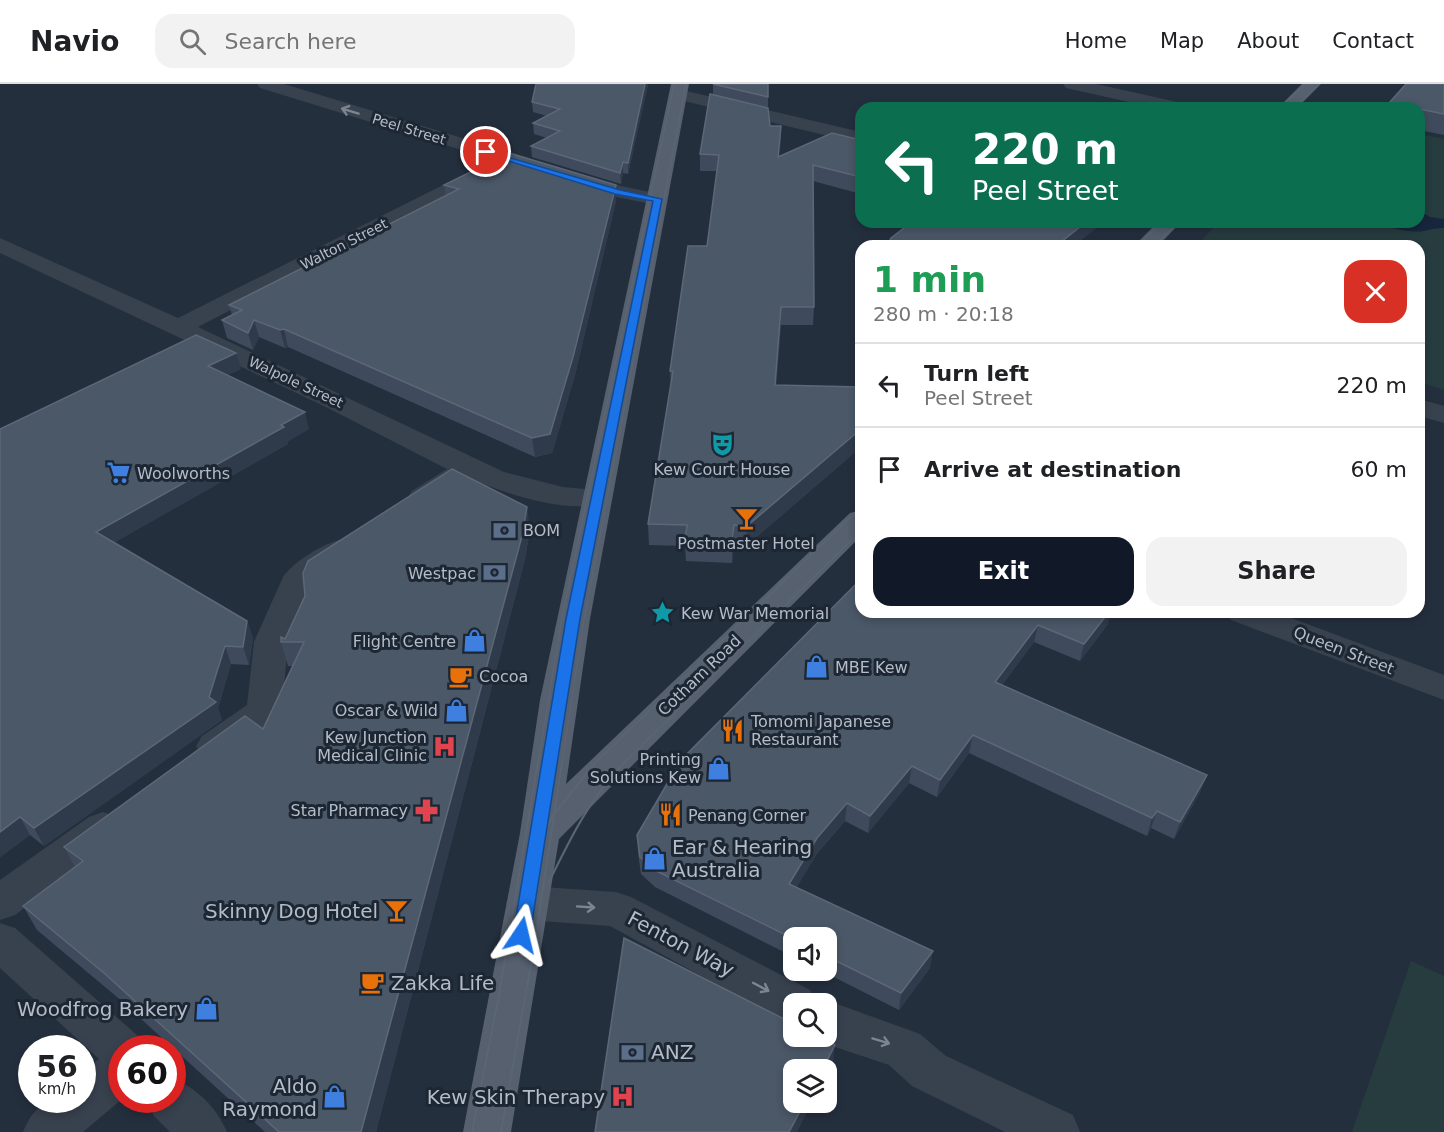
<!DOCTYPE html>
<html lang="en">
<head>
<meta charset="utf-8">
<style>
  :root { --surface:#fff; --page:#f2f2f2; --text:#202124; --muted:#757577; --line:#e0e0e0; --accent:#111827 }
  body { margin:0; font-family:"DejaVu Sans",sans-serif; background:var(--page); color:var(--text); height:100vh; display:flex; flex-direction:column; font-size:22px; white-space:nowrap }
  * { box-sizing:border-box; margin:0 }
  p { font-size:20px; color:var(--muted) }
  .icon { flex:none; width:33px; height:33px; fill:none; stroke:currentColor; stroke-width:2; stroke-linecap:round; stroke-linejoin:round }
  .map { position:relative; flex:1; overflow:hidden }
  .side { position:absolute; left:855px; top:156px; width:570px; height:378px; display:flex; flex-direction:column; background:var(--surface); border-radius:18px; box-shadow:0 3px 9px #0003 }
  .side>* { flex:none }
  .top-card { position:absolute; left:855px; top:18px; width:570px; height:126px; border-radius:18px; box-shadow:0 3px 9px #0003; background:#0b6e4f; color:#fff; overflow:hidden }
  .buttons { position:absolute; left:783px; top:843px; display:grid; gap:12px }
  .buttons a { display:grid; place-items:center; width:54px; height:54px; border-radius:12px; background:var(--surface); box-shadow:0 3px 9px #0003; font-size:30px }
  .speed { position:absolute; left:18px; top:951px; display:flex; gap:12px; font-size:30px; font-weight:700; text-align:center }
  .speed>* { display:grid; place-content:center; width:78px; height:78px; border-radius:50%; background:var(--surface); box-shadow:0 3px 9px #0003; line-height:1 }
  .speed small { font-size:15px; font-weight:400 }
  .speed .limit { border:9px solid #d22; background:#fff; color:#111 }
  .pin { position:absolute; display:grid; place-items:center; width:51px; height:51px; color:#fff; margin:-26px; border:3px solid #fff; border-radius:50%; box-shadow:0 2px 6px #0007 }
  .me { position:absolute; width:66px; margin:-33px; rotate:10deg; stroke-linejoin:round; filter:drop-shadow(0 0 4px #0008) }
  .turn { display:flex; align-items:center; gap:21px; height:126px; padding:0 18px; font-size:27px }
  .turn .icon { width:78px; height:78px; stroke-width:2.5 }
  .turn b { display:block; font-size:42px; line-height:51px }
  .round { display:grid; place-items:center; flex:none; width:63px; height:63px; border-radius:18px; background:var(--page) }
  .summary { display:flex; align-items:center; justify-content:space-between; height:102px; padding:0 18px }
  h1 { font-size:36px; font-weight:700; line-height:45px; color:#1e9e55 }
  .button { display:flex; gap:12px; margin-top:auto; padding:12px 18px }
  .button a { flex:1; height:69px; border-radius:18px; background:var(--accent); color:#fff; font-size:24px; font-weight:700; line-height:69px; text-align:center }
  .button a+a { background:var(--page); color:var(--text) }
  ul { padding:0; list-style:none }
  li { display:flex; align-items:center; gap:18px; height:84px; padding:0 18px; border-top:2px solid var(--line) }
  li div { flex:1 }
  li b { display:block; font-size:22px }
  li em { font-style:normal }
  header { display:flex; align-items:center; gap:36px; box-sizing:border-box; height:84px; padding:0 30px; background:var(--surface); border-bottom:2px solid var(--line) }
  header strong { font-size:28px }
  nav { display:flex; gap:33px; margin-inline-start:auto; font-size:21px }
  .search { width:420px; height:54px; background:var(--page); display:flex; align-items:center; gap:15px; box-sizing:border-box; padding:0 21px; border-radius:18px; color:var(--muted); font-size:22px }
  .map>svg:first-child { display:block }
</style>
</head>
<body>
<header>
<strong>Navio</strong>
<div class="search"><svg class="icon" aria-label="search" viewBox="0 0 24 24"><circle cx="10" cy="10" r="6"/><path d="M15 15l6 6"/></svg>Search here</div>
<nav><a>Home</a><a>Map</a><a>About</a><a>Contact</a></nav>
</header>
<div class="map">
<svg width="1444" height="1048" viewBox="0 0 1444 1048">
  <rect width="100%" height="100%" fill="#242f3e"/>
  <!-- green -->
  <g fill="#263c3f">
    <polygon points="1419,50 1444,55 1444,306 1419,298 1419,162 1196,162 1219,138 1419,138"/>
    <polygon points="1411,877 1444,892 1444,1048 1352,1048"/>
  </g>
  <!-- water -->
  <path fill="#17263c" d="M 1419,126 L 1430,133 L 1444,135 L 1444,144 C 1436,144 1432,145 1424,147 C 1412,149 1396,145 1384,142 L 1381,138 L 1419,138 Z"/>
  <g fill="none" stroke-linecap="round" stroke-linejoin="round">
    <!-- minor -->
    <g fill="#38414e" fill-rule="evenodd">
      <polygon points="257,0 284,0 621,102 664,111 667,115 664,119 657,121 611,112 260,4"/>
      <polygon points="1063,0 1096,0 1186,20 1189,24 1156,24 1066,4"/>
      <polygon points="678,5 861,48 861,60 672,14 669,10 672,6"/>
      <path d="M 483,81 L 490,83 L 493,87 L 490,91 L 198,243 L 504,388 L 563,403 L 608,407 L 612,413 L 608,419 C 564,430 510,411 471,395 C 453,407 435,425 412,419 L 408,413 L 412,407 L 447,385 L 322,321 L 0,169 L 0,154 L 178,234 Z"/>
      <polygon points="1419,315 1444,322 1444,339 1419,332"/>
      <path d="M 342,455 L 353,458 L 358,465 L 353,472 L 313,499 L 288,558 L 282,627 C 274,640 232,674 216,675 C 212,676 206,673 202,672 L 196,662 L 202,652 L 247,621 L 254,558 L 283,493 C 294,477 323,460 342,455 Z"/>
      <polygon points="1226,528 1275,528 1444,591 1444,616 1231,536"/>
      <polygon points="103,728 117,733 123,744 117,755 15,831 0,836 0,796 89,733"/>
      <polygon points="527,802 616,808 631,813 810,906 816,919 826,916 920,950 946,972 1073,1031 1080,1048 1005,1048 912,1002 889,981 829,961 814,952 826,952 826,920 794,920 794,940 778,934 610,842 527,836 512,831 506,819 512,807"/>
      <path d="M 0,839 L 15,844 L 138,952 L 144,964 L 122,964 L 122,1015 L 83,1048 L 23,1048 C 37,1015 50,1016 82,1016 L 82,988 L 99,975 L 0,884 Z"/>
      <path d="M 172,994 C 197,1004 217,1024 227,1048 L 170,1048 L 154,1032 L 147,1016 L 172,1016 Z"/>
    </g>
    <!-- major -->
    <g fill="#56606e" fill-rule="evenodd">
      <polygon points="671,0 689,0 590,535 566,700 850,429 861,426 861,452 559,755 511,1048 463,1048 520,749 540,616"/>
      <polygon points="1302,0 1321,0 1297,24 1278,24"/>
      <polygon points="1158,138 1181,138 1158,162 1134,162"/>
    </g>
    <!-- tram-far1 -->
    <g stroke="#5a6575" stroke-width="1.5">
      <polyline points="1280,24 1305,0"/>
      <polyline points="1295,24 1319,0"/>
      <polyline points="1137,162 1162,138"/>
      <polyline points="1154,162 1179,138"/>
      <polyline points="538,679 562,534 674,0"/>
      <polyline points="562,679 584,535 686,0"/>
      <polyline points="595,679 861,423"/>
      <polyline points="624,679 861,447"/>
    </g>
    <!-- tram -->
    <g stroke="#5a6575" stroke-width="2">
      <polyline points="523,794 553,731 596,678"/>
      <path d="M 549,798 C 570,755 591,712 625,678"/>
      <polyline points="536,850 562,678"/>
      <polyline points="472,1048 499,911 538,678"/>
      <polyline points="501,1048 538,841"/>
    </g>
  </g>
  <!-- wall -->
  <g fill="#3f4b5c">
    <polygon points="648,0 628,90 623,89 621,100 532,73 531,62 547,54 534,50 533,39 547,32 533,28 532,18"/>
    <polygon points="713,0 768,0 768,24 713,11"/>
    <polygon points="1444,0 1444,51 1419,46 1419,24 1387,24 1389,19"/>
    <polygon points="770,42 781,42 779,73 861,56 861,110 813,97 814,223 813,241 781,241 776,301 858,303 861,265 861,363 746,462 734,461 732,479 686,477 685,462 649,461 648,440 671,302 670,287 707,162 717,87 700,87 700,70"/>
    <polygon points="444,101 616,117 575,291 552,369 535,373 288,263 285,264 259,253 253,266 227,254 222,236 232,231 229,221 446,112"/>
    <polygon points="241,285 227,291 309,345 288,357 288,360 115,458 247,537 253,555 249,581 231,580 218,624 222,636 44,762 30,751 0,773 0,345"/>
    <polygon points="530,446 525,475 376,1048 265,1048 117,913 37,846 23,822 75,783 64,763 263,645 293,582 288,582 281,558"/>
    <polygon points="861,495 1108,540 1080,577 1034,558 1002,601 1207,691 1200,708 1174,755 1151,744 1147,752 969,669 937,713 909,699 868,749 845,737 816,771 796,804 930,884 899,926 820,886 826,886 826,854 794,854 794,873 655,803 641,790 638,769 637,751"/>
  </g>
  <!-- shaded-wall -->
  <g fill="#2f3b4b">
    <polygon points="645,0 648,0 628,90 628,79"/>
    <polygon points="781,42 781,58 777,89 778,73"/>
    <polygon points="623,78 623,89 621,100 620,89"/>
    <polygon points="616,101 616,117 575,291 552,369 535,373 532,354"/>
    <polygon points="1086,138 1104,138 1074,162 1056,162"/>
    <polygon points="781,223 781,241 775,320 775,301"/>
    <polygon points="254,236 259,253 253,266 248,249"/>
    <polygon points="284,245 288,263 285,264 280,246"/>
    <polygon points="236,269 241,285 213,298 208,282"/>
    <polygon points="305,328 309,345 288,357 288,360 103,465 96,448"/>
    <polygon points="861,345 861,363 746,462 747,442"/>
    <polygon points="527,423 530,446 525,475 376,1048 361,1048"/>
    <polygon points="734,441 734,461 732,479 732,458"/>
    <polygon points="1109,528 1111,528 1108,540 1080,577 1084,560"/>
    <polygon points="247,537 253,555 249,581 243,563"/>
    <polygon points="1038,541 1034,558 992,615 995,598"/>
    <polygon points="225,562 231,580 218,624 222,636 44,762 34,744 209,613"/>
    <polygon points="973,651 969,669 937,713 940,696"/>
    <polygon points="912,682 909,699 868,749 870,732"/>
    <polygon points="1207,691 1200,708 1174,755 1180,738"/>
    <polygon points="847,719 845,737 816,771 788,817 789,800 817,754"/>
    <polygon points="1157,727 1151,744 1147,752 1152,734"/>
    <polygon points="20,733 30,751 0,773 0,748"/>
    <polygon points="933,867 930,884 899,926 901,909"/>
    <polygon points="835,961 833,978 826,991 826,986 822,986"/>
    <polygon points="805,1018 812,1018 797,1048 789,1048"/>
  </g>
  <!-- building -->
  <g fill="#4b5868" stroke="#5c6777" stroke-width="1.5">
    <polygon points="536,0 645,0 628,79 623,78 620,89 531,62 560,47 533,39 560,25 532,18"/>
    <polygon points="713,0 768,0 768,13"/>
    <polygon points="1406,0 1444,0 1444,30 1419,25 1419,24 1414,24 1389,19"/>
    <polygon points="710,10 768,24 770,42 781,42 778,73 832,49 861,56 861,93 813,81 814,223 781,223 775,301 861,303 861,345 747,442 734,441 732,458 685,457 687,441 648,440 673,287 670,287 688,162 707,162 719,71 700,70"/>
    <polygon points="509,69 616,101 573,273 550,350 532,354 284,245 280,246 254,236 248,249 222,236 242,226 229,221 459,105 444,101"/>
    <polygon points="912,138 1086,138 1056,162 887,162 891,154"/>
    <polygon points="196,251 236,269 208,282 305,328 281,341 284,343 96,448 247,537 243,563 225,562 209,613 216,618 34,744 20,733 0,748 0,345"/>
    <polygon points="861,265 861,291 859,291"/>
    <polygon points="452,385 527,423 522,452 361,1048 279,1048 104,889 23,822 83,777 64,763 245,632 263,645 304,558 281,558 281,553 285,555 305,512 303,489 308,477"/>
    <polygon points="861,495 861,528 1109,528 1084,560 1038,541 995,598 1207,691 1180,738 1157,727 1152,734 973,651 940,696 912,682 870,732 847,719 817,754 789,800 933,867 901,909 826,872 826,854 794,854 794,855 654,786 640,773 637,751 681,676"/>
    <polygon points="624,854 794,940 794,952 818,952 835,961 822,986 794,986 794,1018 805,1018 789,1048 595,1048"/>
  </g>
  <!-- one-way arrows -->
  <defs><path id="oneway-shaft" d="M-6 0H5M1.5-3L5.5 0L1.5 3" fill="none" stroke-width="1.6" stroke-linecap="round" stroke-linejoin="round" transform="scale(1.5)"/></defs>
  <g stroke="#7c8592">
    <use href="#oneway-shaft" transform="translate(350 27) rotate(-163)"/>
    <use href="#oneway-shaft" transform="translate(586 823) rotate(4)"/>
    <use href="#oneway-shaft" transform="translate(761 903) rotate(28)"/>
    <use href="#oneway-shaft" transform="translate(881 957) rotate(17)"/>
  </g>
  <!-- route -->
  <polygon fill="#1a73e8" stroke="#114b97" stroke-width="1.5" points="483,66 620,106 662,115 580,535 530,851 528,857 521,859 515,857 513,851 566,535 653,117 615,110 483,69"/>
  <!-- icons -->
  <defs>
    <symbol id="theatre-bare" viewBox="-9 -9 18 18"><path d="M-5-5.5Q0-4 5-5.5V0Q5 5 0 6Q-5 5-5 0ZM-3.3-2.5H-1v1.5H-3.3ZM1-2.5H3.3v1.5H1ZM-2.8 1Q0 5.5 2.8 1Z" fill="#0f9aa8" stroke="#1d2633" stroke-width="2.5" paint-order="stroke"/></symbol>
    <symbol id="supermarket-bare" viewBox="-9 -9 18 18"><path d="M-6-5.5h2.5l.6 2H6L4.5 2H-2.5L-4.4-4H-6ZM-1.5 3.2a1.3 1.3 0 1 0 .1 0ZM3 3.2a1.3 1.3 0 1 0 .1 0Z" fill="#3f7fe0" stroke="#1d2633" stroke-width="2.5" paint-order="stroke"/></symbol>
    <symbol id="bar-bare" viewBox="-9 -9 18 18"><path d="M-6-5H6L.8 .8V4.5H3.5V6h-7V4.5H-.8V.8Z" fill="#e8710a" stroke="#1d2633" stroke-width="2.5" paint-order="stroke"/></symbol>
    <symbol id="bank-bare" viewBox="-9 -9 18 18"><path d="M-6-4H6V4H-6ZM0-2.3a2.3 2.3 0 1 0 0 4.6a2.3 2.3 0 1 0 0-4.6Z" fill="#5c6f8a" stroke="#1d2633" stroke-width="2.5" paint-order="stroke"/></symbol>
    <symbol id="sight-bare" viewBox="-9 -9 18 18"><path d="M0-6L1.8-2.2L6-1.7L2.9 1.2L3.7 5.4L0 3.3L-3.7 5.4L-2.9 1.2L-6-1.7L-1.8-2.2Z" fill="#0f9aa8" stroke="#1d2633" stroke-width="2.5" paint-order="stroke"/></symbol>
    <symbol id="shop-bare" viewBox="-9 -9 18 18"><path d="M-5-2.5h2.3a2.7 3.5 0 0 1 5.4 0H5L5.5 6h-11ZM-1.5-2.5h3a1.5 2.3 0 0 0-3 0Z" fill="#3f7fe0" stroke="#1d2633" stroke-width="2.5" paint-order="stroke"/></symbol>
    <symbol id="cafe-bare" viewBox="-9 -9 18 18"><path d="M-5.5-4.5H6V0H3Q3 3.5 0 3.5H-2.5Q-5.5 3.5-5.5 0ZM3-3.2v2h1.7v-2ZM-6 4.5H4V6H-6Z" fill="#e8710a" stroke="#1d2633" stroke-width="2.5" paint-order="stroke"/></symbol>
    <symbol id="restaurant-bare" viewBox="-9 -9 18 18"><path d="M-5-6h1v4h1v-4h1v4h1v-4h1v5L-1.5 .5V6h-2V.5L-5-1ZM5-6V6H3V1.5H1.5Q1.5-4 5-6Z" fill="#e8710a" stroke="#1d2633" stroke-width="2.5" paint-order="stroke"/></symbol>
    <symbol id="hospital-bare" viewBox="-9 -9 18 18"><path d="M-5-5h3v3.5h4V-5h3V5h-3V1.5h-4V5h-3Z" fill="#e0444e" stroke="#1d2633" stroke-width="2.5" paint-order="stroke"/></symbol>
    <symbol id="pharmacy-bare" viewBox="-9 -9 18 18"><path d="M-2-6h4v4h4v4h-4v4h-4v-4h-4v-4h4Z" fill="#e0444e" stroke="#1d2633" stroke-width="2.5" paint-order="stroke"/></symbol>
  </defs>
  <g fill-rule="evenodd">
    <use href="#theatre-bare" x="706" y="344" width="33" height="33"/>
    <use href="#supermarket-bare" x="102" y="372" width="33" height="33"/>
    <use href="#bar-bare" x="730" y="418" width="33" height="33"/>
    <use href="#bank-bare" x="488" y="430" width="33" height="33"/>
    <use href="#bank-bare" x="478" y="472" width="33" height="33"/>
    <use href="#sight-bare" x="646" y="512" width="33" height="33"/>
    <use href="#shop-bare" x="458" y="540" width="33" height="33"/>
    <use href="#shop-bare" x="800" y="566" width="33" height="33"/>
    <use href="#cafe-bare" x="444" y="576" width="33" height="33"/>
    <use href="#shop-bare" x="440" y="610" width="33" height="33"/>
    <use href="#restaurant-bare" x="716" y="630" width="33" height="33"/>
    <use href="#hospital-bare" x="428" y="646" width="33" height="33"/>
    <use href="#shop-bare" x="702" y="668" width="33" height="33"/>
    <use href="#pharmacy-bare" x="410" y="710" width="33" height="33"/>
    <use href="#restaurant-bare" x="654" y="714" width="33" height="33"/>
    <use href="#shop-bare" x="638" y="758" width="33" height="33"/>
    <use href="#bar-bare" x="380" y="810" width="33" height="33"/>
    <use href="#cafe-bare" x="356" y="882" width="33" height="33"/>
    <use href="#shop-bare" x="190" y="908" width="33" height="33"/>
    <use href="#bank-bare" x="616" y="952" width="33" height="33"/>
    <use href="#shop-bare" x="318" y="996" width="33" height="33"/>
    <use href="#hospital-bare" x="606" y="996" width="33" height="33"/>
  </g>
  <g text-anchor="middle" stroke-width="6" stroke-linejoin="round" paint-order="stroke">
    <!-- far-street labels -->
    <g font-size="14" fill="#b4bcc9" stroke="#1d2633">
      <text transform="translate(409 45) rotate(17)" y="5">Peel Street</text>
      <text transform="translate(344 160) rotate(-27)" y="5">Walton Street</text>
      <text transform="translate(296 298) rotate(25)" y="5">Walpole Street</text>
    </g>
    <!-- poi labels -->
    <g font-size="16" fill="#b4bcc9" stroke="#1d2633" text-anchor="start">
      <text x="722" y="391" text-anchor="middle">Kew Court House</text>
      <text x="137" y="395">Woolworths</text>
      <text x="523" y="452">BOM</text>
      <text x="746" y="465" text-anchor="middle">Postmaster Hotel</text>
      <text x="476" y="495" text-anchor="end">Westpac</text>
      <text x="681" y="535">Kew War Memorial</text>
      <text x="456" y="563" text-anchor="end">Flight Centre</text>
      <text x="835" y="589">MBE Kew</text>
      <text x="479" y="598">Cocoa</text>
      <text x="438" y="632" text-anchor="end">Oscar &amp; Wild</text>
      <text x="751" y="643">Tomomi Japanese<tspan x="751" dy="18">Restaurant</tspan></text>
      <text x="427" y="659" text-anchor="end">Kew Junction<tspan x="427" dy="18">Medical Clinic</tspan></text>
      <text x="701" y="681" text-anchor="end">Printing<tspan x="701" dy="18">Solutions Kew</tspan></text>
      <text x="408" y="732" text-anchor="end">Star Pharmacy</text>
      <text x="688" y="737">Penang Corner</text>
    </g>
    <!-- street labels -->
    <g font-size="16" fill="#b4bcc9" stroke="#1d2633">
      <text transform="translate(1344 566) rotate(21)" y="6">Queen Street</text>
      <text transform="translate(699 591) rotate(-44)" y="6">Cotham Road</text>
    </g>
    <!-- near-poi labels -->
    <g font-size="20" fill="#b4bcc9" stroke="#1d2633" text-anchor="end">
      <text x="672" y="770" text-anchor="start">Ear &amp; Hearing<tspan x="672" dy="23">Australia</tspan></text>
      <text x="378" y="834">Skinny Dog Hotel</text>
      <text x="391" y="906" text-anchor="start">Zakka Life</text>
      <text x="188" y="932">Woodfrog Bakery</text>
      <text x="651" y="975" text-anchor="start">ANZ</text>
      <text x="317" y="1009">Aldo<tspan x="317" dy="23">Raymond</tspan></text>
      <text x="605" y="1020">Kew Skin Therapy</text>
    </g>
    <!-- near-street labels -->
    <g font-size="20" fill="#b4bcc9" stroke="#1d2633">
      <text transform="translate(681 860) rotate(28)" y="7">Fenton Way</text>
    </g>
  </g>
</svg>
<div class="buttons">
<a><svg class="icon" aria-label="sound" viewBox="0 0 24 24"><path d="M4 9h4l5-4v14l-5-4H4zM17 9q2 3 0 6"/></svg></a>
<a><svg class="icon" aria-label="search" viewBox="0 0 24 24"><circle cx="10" cy="10" r="6"/><path d="M15 15l6 6"/></svg></a>
<a><svg class="icon" aria-label="layers" viewBox="0 0 24 24"><path d="M12 4l9 5-9 5-9-5zM3 14l9 5 9-5"/></svg></a>
</div>
<div class="speed"><div>56<small>km/h</small></div><div class="limit">60</div></div>
<div class="pin" style="left:486px;top:68px;background:#d93025"><svg class="icon" aria-label="arrive" viewBox="0 0 24 24"><path d="M6 21V4h12l-3 4 3 4H6"/></svg></div>
<svg class="me" style="left:521px;top:851px" viewBox="-20 -20 40 40"><path d="M0-17L14 15 0 8-14 15z" fill="#1a73e8" stroke="#fff" stroke-width="4"/></svg>
<div class="top-card">
<div class="turn"><svg class="icon" aria-label="left" viewBox="0 0 24 24"><path d="M17 20v-9H6M10 6l-5 5 5 5"/></svg><div><b>220 m</b>Peel Street</div></div>
</div>
<section class="side">
<div class="summary"><div><h1>1 min</h1><p>280 m · 20:18</p></div><a class="round" style="background:#d93025;color:#fff"><svg class="icon" aria-label="close" viewBox="0 0 24 24"><path d="M6 6l12 12M18 6L6 18"/></svg></a></div>
<ul>
<li><svg class="icon" aria-label="left" viewBox="0 0 24 24"><path d="M17 20v-9H6M10 6l-5 5 5 5"/></svg><div><b>Turn left</b><p>Peel Street</p></div><em>220 m</em></li>
<li><svg class="icon" aria-label="arrive" viewBox="0 0 24 24"><path d="M6 21V4h12l-3 4 3 4H6"/></svg><div><b>Arrive at destination</b></div><em>60 m</em></li>
</ul>
<div class="button"><a>Exit</a><a>Share</a></div>
</section>
</div>
</body>
</html>
